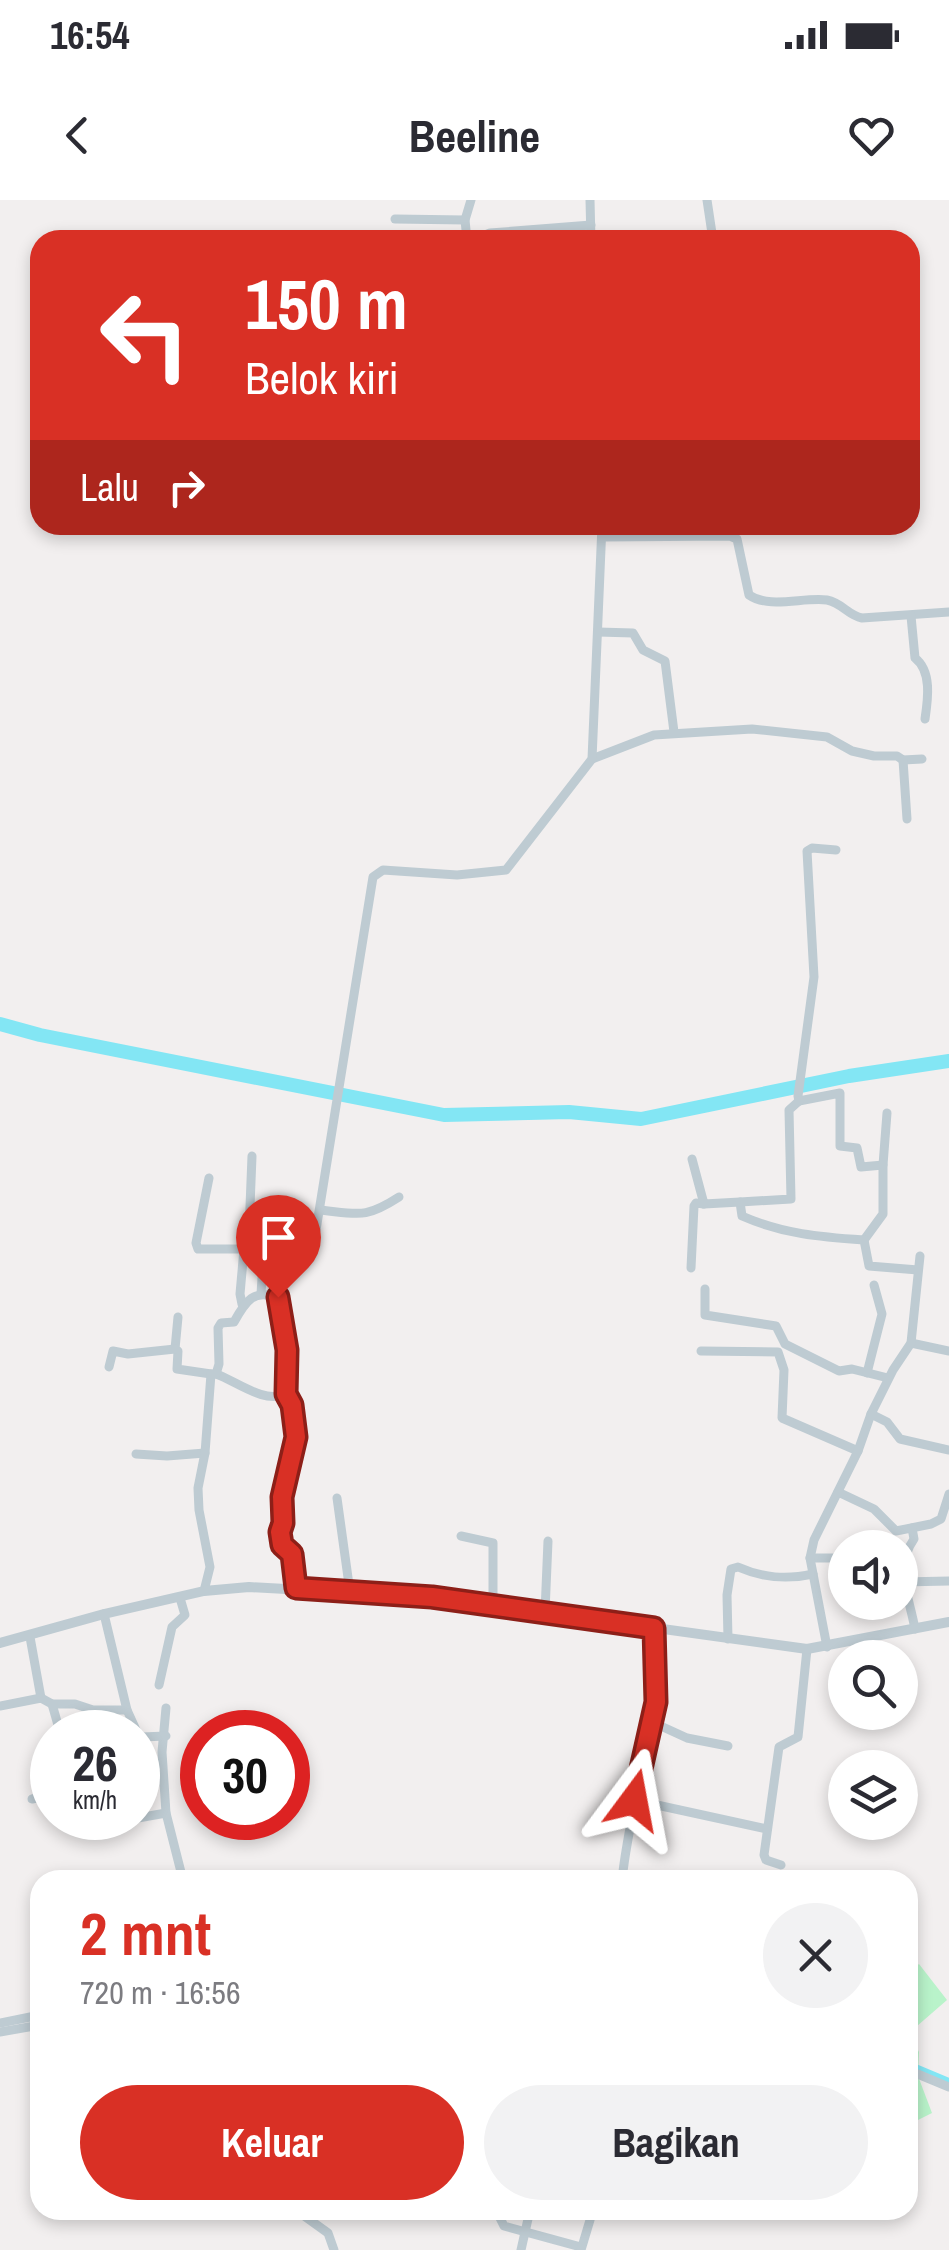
<!DOCTYPE html>
<html lang="id">
<head>
<meta charset="utf-8">
<style>
  :root { --surface:#fff; --page:#f2f2f3; --text:#2b2b33; --muted:#7c7c81; --accent:#d93025 }
  body { margin:0; font-family:"Archivo Narrow",sans-serif; background:var(--page); color:var(--text); height:100vh; display:flex; flex-direction:column; font-size:38px; white-space:nowrap }
  * { box-sizing:border-box; margin:0 }
  p { font-size:32px; color:var(--muted) }
  .icon { flex:none; width:55px; height:55px; fill:none; stroke:currentColor; stroke-width:2; stroke-linecap:round; stroke-linejoin:round }
  .map { position:relative; flex:1; overflow:hidden }
  .side { position:absolute; left:30px; top:1670px; width:888px; height:350px; display:flex; flex-direction:column; background:var(--surface); border-radius:30px; box-shadow:0 5px 15px #0003 }
  .side>* { flex:none }
  .top-card { position:absolute; left:30px; top:30px; width:890px; height:305px; border-radius:30px; box-shadow:0 5px 15px #0003; background:#d93025; color:#fff; overflow:hidden }
  .fabs { position:absolute; left:828px; top:1330px; display:grid; gap:20px }
  .fabs a { display:grid; place-items:center; width:90px; height:90px; border-radius:50%; background:var(--surface); box-shadow:0 5px 15px #0003; font-size:50px }
  .speed { position:absolute; left:30px; top:1510px; display:flex; gap:20px; font-size:50px; font-weight:700; text-align:center }
  .speed>* { display:grid; place-content:center; width:130px; height:130px; border-radius:50%; background:var(--surface); box-shadow:0 5px 15px #0003; line-height:1 }
  .speed small { font-size:25px; font-weight:400 }
  .speed .limit { border:15px solid #d22; background:#fff; color:#111 }
  .pin { position:absolute; display:grid; place-items:center; width:85px; height:85px; color:#fff; margin:-102px -42px; border-radius:50% 50% 50% 0; rotate:-45deg; box-shadow:0 0 10px #0007 }
  .pin .icon { rotate:45deg }
  .me { position:absolute; width:110px; margin:-55px; rotate:13deg; stroke-linejoin:round; filter:drop-shadow(0 0 8px #0008) }
  .turn { display:flex; align-items:center; gap:35px; height:210px; padding:0 50px; font-size:45px }
  .turn .icon { width:130px; height:130px; stroke-width:2.5 }
  .turn b { display:block; font-size:70px; line-height:85px }
  .then { display:flex; align-items:center; height:95px; padding:0 50px; background:#0003; gap:20px; font-size:38px }
  .round { display:grid; place-items:center; flex:none; width:105px; height:105px; border-radius:52px; background:var(--page) }
  .overview { display:flex; align-items:center; justify-content:space-between; height:170px; padding:0 50px }
  h1 { font-size:60px; font-weight:700; line-height:75px; color:var(--accent) }
  .button { display:flex; gap:20px; margin-top:auto; padding:20px 50px }
  .button a { flex:1; height:115px; border-radius:60px; background:var(--accent); color:#fff; font-size:40px; font-weight:700; line-height:115px; text-align:center }
  .button a+a { background:var(--page); color:var(--text) }
  .status { display:flex; justify-content:space-between; align-items:center; height:70px; padding:0 50px; background:var(--surface); direction:ltr }
  .status svg { height:28px; fill:currentColor }
  header { display:flex; justify-content:space-between; align-items:center; height:130px; padding:0 50px; background:var(--surface); font-size:45px; font-weight:700 }
  .map>svg:first-child { display:block }
</style>
</head>
<body>
<div class="status"><b>16:54</b><svg viewBox="0 0 49 12"><path d="M0 12V9h3v3zM5 12V6h3v6zM10 12V3h3v9zM15 12V0h3v12zM26 1h20v11H26zM47 4h2v5h-2z"/></svg></div>
<header><svg class="icon" aria-label="back" viewBox="0 0 24 24"><path d="M15 5l-7 7 7 7"/></svg>Beeline<svg class="icon" aria-label="heart" viewBox="0 0 24 24"><path d="M12 20l-8-8c-3-5 5-10 8-4 3-6 11-1 8 4z"/></svg></header>
<div class="map">
<svg width="949" height="2050" viewBox="0 0 949 2050">
  <rect width="100%" height="100%" fill="#f2efef"/>
  <!-- green -->
  <polygon fill="#b9f3ca" points="919,1764 947,1800 909,1833 919,1852 918,1876 932,1913 908,1925 908,1773"/>
  <g fill="none" stroke-linecap="round" stroke-linejoin="round">
    <!-- canal -->
    <polyline stroke="#83e6f4" stroke-width="8" points="908,1865 949,1882"/>
    <!-- river -->
    <polyline stroke="#83e6f4" stroke-width="14" points="0,824 40,835 444,915 569,912 641,919 849,876 949,861"/>
    <!-- minor -->
    <g stroke="#becbd2" stroke-width="9">
      <polyline points="590,0 591,40"/>
      <polyline points="707,0 713,40"/>
      <polyline points="395,19 465,20"/>
      <polyline points="467,40 465,20 471,0"/>
      <polyline points="473,40 490,33 591,25"/>
      <path d="M 603,337 L 730,336 L 737,339 L 749,395 C 769,409 803,397 827,400 C 842,403 848,415 862,418 L 949,412"/>
      <path d="M 911,416 L 915,458 C 932,471 928,499 925,519"/>
      <polyline points="598,432 633,433 643,450 665,461 674,532"/>
      <polyline points="592,559 654,535 752,529 827,537 852,551 874,556 897,556 903,560 922,559"/>
      <polyline points="903,560 907,619"/>
      <polyline points="836,650 812,648 807,651 814,777 798,896 799,901 840,893 840,946 857,948 861,967 883,965 883,1014 864,1040"/>
      <polyline points="252,956 249,1032 263,1062 261,1094"/>
      <path d="M 692,959 L 704,1004 L 740,1002 L 742,1016 C 783,1034 820,1037 864,1040 L 869,1066 L 918,1070"/>
      <polyline points="883,965 887,913"/>
      <polyline points="209,978 196,1043 198,1049 256,1049"/>
      <polyline points="740,1002 791,999 789,910 799,901"/>
      <path d="M 320,1010 C 359,1014 365,1019 399,997"/>
      <polyline points="263,1062 282,1061 289,1044 314,1036 316,1030 373,677 383,670 457,675 506,670 592,559 602,325"/>
      <polyline points="691,1068 694,1006 696,1003 704,1004"/>
      <polyline points="705,1089 705,1115 776,1126 785,1144 839,1171 852,1169 888,1178"/>
      <polyline points="242,1104 240,1094 244,1049"/>
      <polyline points="178,1117 175,1149 178,1151 177,1169 211,1174"/>
      <polyline points="911,1143 949,1151"/>
      <polyline points="701,1151 778,1152 784,1170 782,1218 858,1251"/>
      <polyline points="109,1167 113,1151 128,1154 175,1149"/>
      <polyline points="867,1173 882,1114 874,1085"/>
      <path d="M 216,1174 C 236,1181 264,1204 285,1194"/>
      <polyline points="871,1214 887,1222 900,1239 949,1250"/>
      <polyline points="136,1254 167,1256 205,1253"/>
      <polyline points="838,1292 874,1309 896,1331 931,1324 941,1319 949,1294"/>
      <polyline points="337,1298 350,1392"/>
      <path d="M 912,1328 L 914,1339 C 894,1367 909,1396 915,1429"/>
      <polyline points="461,1336 493,1343 493,1405"/>
      <polyline points="810,1358 845,1358"/>
      <polyline points="902,1382 949,1381"/>
      <path d="M 204,1391 L 210,1367 L 199,1310 L 198,1288 L 205,1253 L 211,1174 L 216,1174 L 219,1164 L 218,1128 L 221,1123 L 234,1122 C 245,1102 254,1087 279,1099 L 287,1150 L 285,1194 L 292,1205 L 297,1237 L 282,1297 L 283,1323 L 280,1332 L 282,1345 L 292,1354 L 296,1388"/>
      <polyline points="545,1412 548,1341"/>
      <polyline points="104,1414 127,1510 137,1532"/>
      <polyline points="30,1437 41,1498"/>
      <path d="M 728,1439 L 727,1395 L 731,1369 L 738,1367 C 763,1378 786,1380 813,1374"/>
      <polyline points="827,1447 810,1358 814,1340 858,1251 871,1214 893,1170 911,1143 920,1056"/>
      <polyline points="159,1485 172,1427 185,1415 180,1398"/>
      <polyline points="52,1504 60,1532"/>
      <polyline points="0,1506 41,1498 52,1504 75,1504 93,1510 127,1510"/>
      <polyline points="166,1508 162,1552 166,1613 183,1680"/>
      <polyline points="652,1522 687,1538 728,1546"/>
      <polyline points="138,1533 142,1537 166,1536"/>
      <polyline points="32,1599 52,1595"/>
      <polyline points="634,1600 767,1629"/>
      <polyline points="121,1621 166,1613"/>
      <polyline points="781,1665 766,1660 764,1655 779,1547 798,1537 807,1449"/>
      <path d="M 622,1680 C 631,1594 663,1515 654,1427"/>
      <polyline points="0,1823 40,1815"/>
      <polyline points="0,1832 40,1825"/>
      <polyline points="908,1870 949,1887"/>
      <polyline points="296,2010 328,2033 334,2050"/>
      <polyline points="496,2010 504,2026 581,2047"/>
      <polyline points="521,2050 530,2010"/>
      <polyline points="581,2050 593,2010"/>
    </g>
    <!-- tertiary -->
    <polyline stroke="#becbd2" stroke-width="10" points="0,1443 104,1414 204,1391 249,1387 432,1397 807,1449 949,1422"/>
  </g>
  <g fill="none" stroke-linecap="round" stroke-linejoin="round">
    <defs>
      <polyline id="route" points="278,1097 287,1150 286,1194 292,1205 296,1237 282,1297 283,1323 280,1332 282,1345 292,1354 296,1388 432,1397 654,1428 656,1502 634,1600"/>
    </defs>
    <!-- route casing -->
    <use href="#route" stroke="#8d1f18" stroke-width="25"/>
    <!-- route -->
    <use href="#route" stroke="#d93025" stroke-width="18"/>
  </g>
</svg>
<div class="fabs">
<a><svg class="icon" aria-label="sound" viewBox="0 0 24 24"><path d="M4 9h4l5-4v14l-5-4H4zM17 9q2 3 0 6"/></svg></a>
<a><svg class="icon" aria-label="search" viewBox="0 0 24 24"><circle cx="10" cy="10" r="6"/><path d="M15 15l6 6"/></svg></a>
<a><svg class="icon" aria-label="layers" viewBox="0 0 24 24"><path d="M12 4l9 5-9 5-9-5zM3 14l9 5 9-5"/></svg></a>
</div>
<div class="speed"><div>26<small>km/h</small></div><div class="limit">30</div></div>
<div class="pin" style="left:278px;top:1097px;background:#d93025"><svg class="icon" aria-label="arrive" viewBox="0 0 24 24"><path d="M6 21V4h12l-3 4 3 4H6"/></svg></div>
<svg class="me" style="left:634px;top:1600px" viewBox="-20 -20 40 40"><path d="M0-17L14 15 0 8-14 15z" fill="#d93025" stroke="#fff" stroke-width="4"/></svg>
<div class="top-card">
<div class="turn"><svg class="icon" aria-label="left" viewBox="0 0 24 24"><path d="M17 20v-9H6M10 6l-5 5 5 5"/></svg><div><b>150 m</b>Belok kiri</div></div>
<div class="then">Lalu<svg class="icon" aria-label="right" viewBox="0 0 24 24"><path d="M7 20v-9h11M14 6l5 5-5 5"/></svg></div>
</div>
<section class="side">
<div class="overview"><div><h1>2 mnt</h1><p>720 m · 16:56</p></div><a class="round"><svg class="icon" aria-label="close" viewBox="0 0 24 24"><path d="M6 6l12 12M18 6L6 18"/></svg></a></div>
<div class="button"><a>Keluar</a><a>Bagikan</a></div>
</section>
</div>
</body>
</html>
